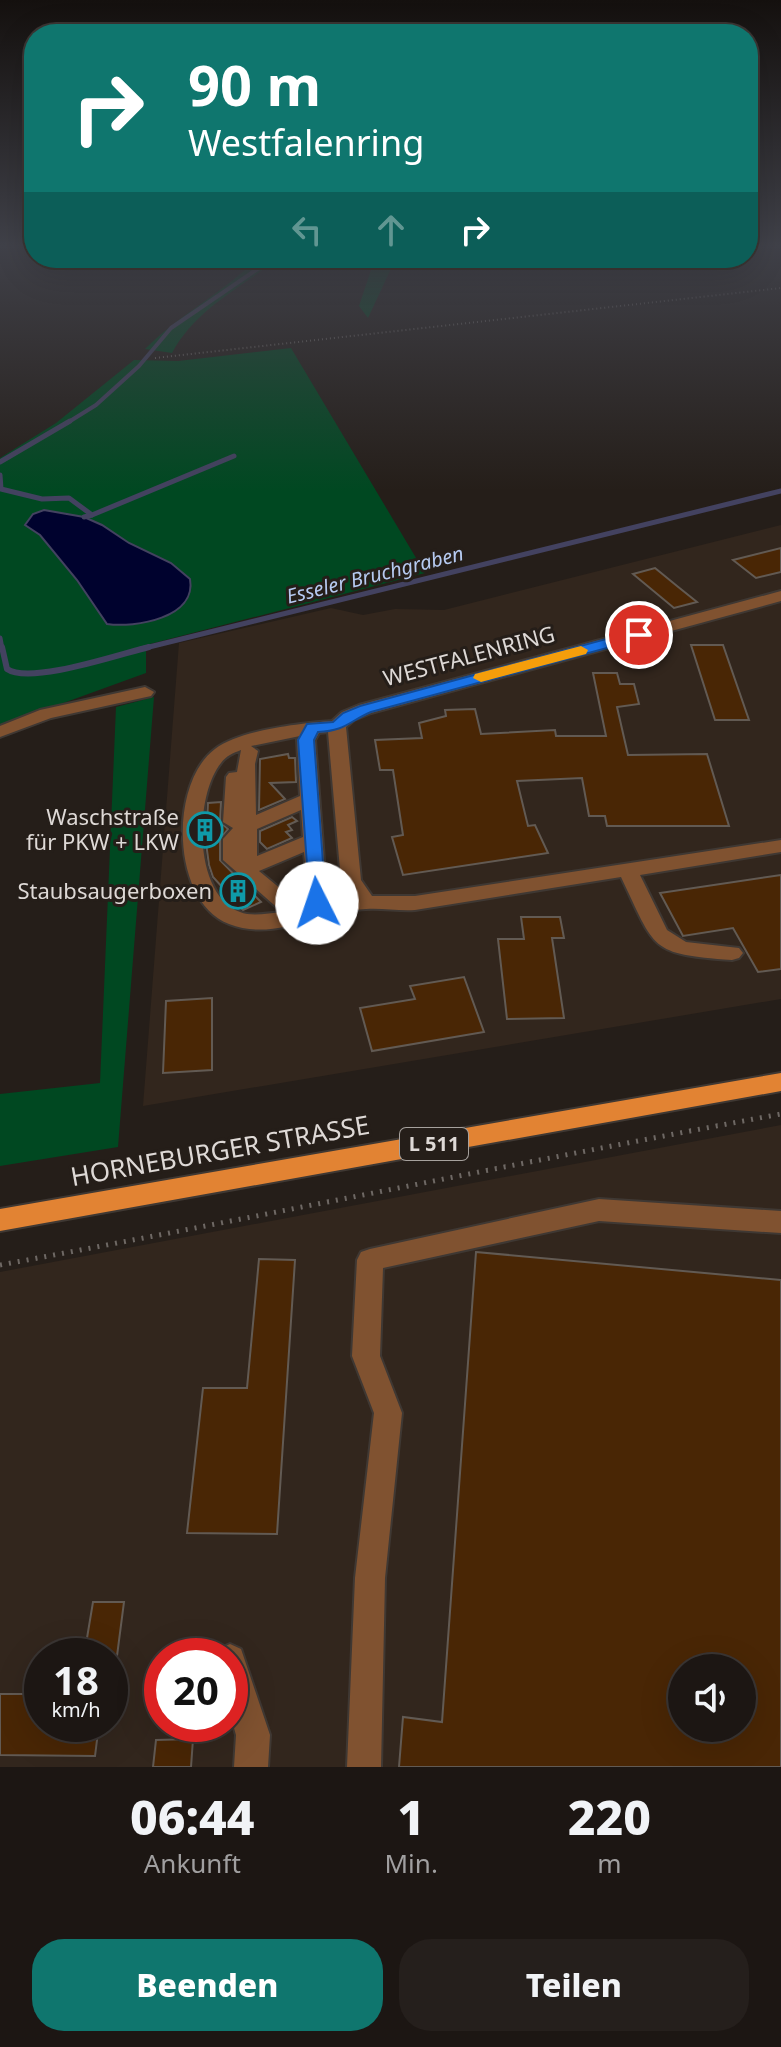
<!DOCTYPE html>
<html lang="de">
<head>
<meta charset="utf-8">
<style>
  :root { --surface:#1c1613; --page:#251f1c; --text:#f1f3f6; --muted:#a09fa0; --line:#3a3533; --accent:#0f766e }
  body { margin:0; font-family:"Noto Sans",sans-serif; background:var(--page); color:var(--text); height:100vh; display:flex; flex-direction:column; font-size:30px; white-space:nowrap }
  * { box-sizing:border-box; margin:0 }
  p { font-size:26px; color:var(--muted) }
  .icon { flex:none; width:44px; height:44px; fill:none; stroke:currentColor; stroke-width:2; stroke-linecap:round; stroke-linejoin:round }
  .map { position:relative; height:1767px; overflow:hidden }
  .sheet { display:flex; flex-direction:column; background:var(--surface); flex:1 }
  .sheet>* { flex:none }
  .top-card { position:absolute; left:24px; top:24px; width:734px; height:244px; border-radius:32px; box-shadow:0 8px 32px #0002,0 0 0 2px var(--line); background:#0f766e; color:#fff; overflow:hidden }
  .tools { position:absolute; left:668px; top:1654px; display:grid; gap:16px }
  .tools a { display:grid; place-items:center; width:88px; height:88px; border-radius:50%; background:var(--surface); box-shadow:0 8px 32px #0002,0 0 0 2px var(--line); font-size:40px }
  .speed { position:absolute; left:24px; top:1638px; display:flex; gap:16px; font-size:40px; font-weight:700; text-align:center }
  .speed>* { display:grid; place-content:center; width:104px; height:104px; border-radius:50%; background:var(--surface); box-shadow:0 8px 32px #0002,0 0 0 2px var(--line); line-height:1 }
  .speed small { font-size:20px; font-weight:400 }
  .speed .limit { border:12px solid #d22; background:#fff; color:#111 }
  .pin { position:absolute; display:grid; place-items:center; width:68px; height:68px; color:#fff; margin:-34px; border:4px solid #fff; border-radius:50%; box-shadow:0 2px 8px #0007 }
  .me { position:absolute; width:88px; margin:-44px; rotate:356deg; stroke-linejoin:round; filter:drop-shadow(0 0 6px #0008) }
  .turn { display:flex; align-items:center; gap:28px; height:168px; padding:0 32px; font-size:36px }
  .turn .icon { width:104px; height:104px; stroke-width:2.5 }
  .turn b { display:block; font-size:56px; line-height:68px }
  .lanes { display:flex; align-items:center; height:76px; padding:0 32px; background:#0003; justify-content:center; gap:40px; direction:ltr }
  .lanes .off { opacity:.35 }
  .eta { display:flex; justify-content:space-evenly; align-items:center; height:136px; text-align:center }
  .eta b { font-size:48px; font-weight:800; line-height:56px }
  .button { display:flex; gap:16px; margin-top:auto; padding:16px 32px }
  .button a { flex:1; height:92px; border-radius:32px; background:var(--accent); color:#fff; font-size:32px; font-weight:800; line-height:92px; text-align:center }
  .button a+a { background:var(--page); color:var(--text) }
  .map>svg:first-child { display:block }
</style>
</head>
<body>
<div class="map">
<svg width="781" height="1767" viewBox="0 0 781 1767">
  <rect width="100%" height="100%" fill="#251e19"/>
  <!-- built -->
  <g fill="#32261d" fill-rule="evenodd">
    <polygon points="781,525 781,999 143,1106 179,643 331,608 363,615 395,609 444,610"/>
    <path d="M 781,1125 L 781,1767 L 0,1767 L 0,1272 ZM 42,1656 L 110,1656 L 110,1724 L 42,1724 ZM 162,1656 L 230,1656 L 230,1724 L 162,1724 ZM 682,1668 L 742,1668 L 742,1728 L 682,1728 Z"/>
  </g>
  <!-- green -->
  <g fill="#004821">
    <path d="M 250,258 L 266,258 L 264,269 C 229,294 193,314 172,353 L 145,349 C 177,317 216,297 249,266 Z"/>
    <polygon points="375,258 396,258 368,318 359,306"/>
    <polygon points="291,348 425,573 146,645 146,673 0,726 0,458 56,423 134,360 178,361"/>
    <polygon points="154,697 118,1147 0,1166 0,1094 100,1083 116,707"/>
  </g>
  <!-- water -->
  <path fill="#00022e" stroke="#434260" stroke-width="2" d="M 44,510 L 84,517 L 102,525 L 129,543 L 171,563 L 190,579 C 197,618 135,628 107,624 L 77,580 L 40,535 L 25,525 L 33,514 Z"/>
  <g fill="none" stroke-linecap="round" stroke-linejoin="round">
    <!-- stream-far2 -->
    <polyline stroke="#434260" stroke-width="4" points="67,423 96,405 139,366 171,328 259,268 262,258"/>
    <!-- stream-far1 -->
    <g stroke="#434260" stroke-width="5">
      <polyline points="0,462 70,421"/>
      <polyline points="0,475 1,489 42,499 69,498 92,515 84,517"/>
      <polyline points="92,515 234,456"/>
      <polyline points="0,638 2,649"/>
      <polyline points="141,649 781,491"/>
    </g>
    <!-- stream -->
    <path stroke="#434260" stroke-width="6" d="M 2,647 L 7,669 C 30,685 120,654 149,647"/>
  </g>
  <!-- building -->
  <g fill="#492605" stroke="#625a53" stroke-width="2" fill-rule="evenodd">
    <polygon points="781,548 781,572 756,578 733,560"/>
    <polygon points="655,568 677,586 697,602 674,608 633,574"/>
    <polygon points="691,645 723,645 749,720 715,720"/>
    <polygon points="593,673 617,673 620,684 634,684 639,704 617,707 628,755 707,754 729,826 607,826 605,816 589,816 582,778 517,781 528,826 535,825 548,853 403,875 392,837 403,835 393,770 380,770 375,740 422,738 419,723 446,716 445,710 475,709 481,734 555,730 556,736 606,736"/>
    <polygon points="288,754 289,758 295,758 296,782 270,783 285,799 259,810 260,759"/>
    <polygon points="221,802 220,822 228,829 220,839 220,860 261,902 243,910 213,877 209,865 206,843 208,803"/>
    <polygon points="292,817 297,821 288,825 292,830 286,832 292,838 267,849 260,842 260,831"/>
    <polygon points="781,875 781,969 758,972 733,928 683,936 660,893"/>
    <polygon points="521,917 560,917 564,938 552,938 564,1018 507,1019 498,939 524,939"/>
    <polygon points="464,977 484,1032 372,1051 360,1008 415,999 410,986"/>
    <polygon points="212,998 212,1070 163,1073 166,1001"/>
    <path d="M 476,1252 L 781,1280 L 781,1767 L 399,1767 L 403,1717 L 442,1722 ZM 682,1668 L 742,1668 L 742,1728 L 682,1728 Z"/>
    <polygon points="259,1259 295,1260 277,1534 187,1533 203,1388 247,1388"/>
    <polygon points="93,1602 124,1602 117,1656 84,1656"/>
    <polygon points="0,1694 42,1694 42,1724 99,1724 95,1756 0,1755"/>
    <polygon points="193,1739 191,1767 153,1767 156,1740"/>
  </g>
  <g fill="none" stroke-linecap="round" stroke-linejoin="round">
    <defs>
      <g id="minor">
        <path d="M 781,591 L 781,601 L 371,713 L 354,720 L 346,727 L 361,880 L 372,896 L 415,896 L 781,840 L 781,852 L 640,875 L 667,930 L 686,942 L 739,948 L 743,953 L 739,958 L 732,960 C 649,954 656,950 621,877 L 415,910 C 398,911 383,908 366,909 C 322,911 274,942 229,924 C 171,902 169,783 215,749 C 240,730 302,723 332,721 L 342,712 L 359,705 ZM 328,732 L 341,881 L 353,898 L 331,903 L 327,900 L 315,740 L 319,733 ZM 300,736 L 297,740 L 300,796 L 256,815 L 255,764 L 258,751 L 251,746 ZM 241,750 L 237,772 L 229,773 L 226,777 L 223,822 L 233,828 L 223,839 L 223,860 L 282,912 C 269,913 252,917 240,912 C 193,895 194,796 221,763 C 226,756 233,753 241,750 ZM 301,810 L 303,837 L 257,856 L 257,829 ZM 304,852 L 309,907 L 304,908 L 259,871 Z"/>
        <polygon points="145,687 154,692 151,696 51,718 0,737 0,726 40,710"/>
        <polygon points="599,1199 781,1211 781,1233 599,1221 383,1268 380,1356 402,1413 385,1578 381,1767 347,1767 355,1578 374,1413 352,1356 357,1260 361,1252 370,1249"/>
        <polygon points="230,1644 241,1649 270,1735 268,1767 234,1767 236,1735 230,1714 230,1656 216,1656 219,1649"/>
      </g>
      <polygon id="major" points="781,1073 781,1091 0,1231 0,1209"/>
    </defs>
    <!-- minor casing -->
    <use href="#minor" stroke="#3f3833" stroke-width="4"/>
    <!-- major casing -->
    <use href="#major" stroke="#3f3833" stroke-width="4"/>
    <!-- path-far1 -->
    <polyline stroke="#6e6864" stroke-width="2" stroke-dasharray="1 3" stroke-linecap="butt" points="155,358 781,288"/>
    <!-- path -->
    <path stroke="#6e6864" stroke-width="5" stroke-dasharray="2 7" stroke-linecap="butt" d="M 0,1265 C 261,1217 520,1162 781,1114"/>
    <!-- minor -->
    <use href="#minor" fill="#805230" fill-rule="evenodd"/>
    <!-- major -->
    <use href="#major" fill="#e28333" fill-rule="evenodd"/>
  </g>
  <!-- sky -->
  <linearGradient id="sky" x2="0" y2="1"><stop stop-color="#14100e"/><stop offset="0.5" stop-color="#404149"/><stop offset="1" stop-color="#404149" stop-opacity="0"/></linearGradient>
  <rect width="781" height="491" fill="url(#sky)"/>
  <!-- route -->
  <path fill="#1a73e8" stroke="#114b97" stroke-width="2" d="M 639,630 L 646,635 L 644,638 L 371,712 C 348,722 345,731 318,732 L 314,740 L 326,903 L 317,909 L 310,907 L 298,740 L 307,724 L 333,722 L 343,713 L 360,706 Z"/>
  <!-- slow -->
  <polygon fill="#f59e0b" points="581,646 588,650 586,654 481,682 473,678 475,674"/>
  <!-- icons -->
  <defs>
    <symbol id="building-ring" viewBox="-11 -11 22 22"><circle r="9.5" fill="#251e19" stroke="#0f9aa8" stroke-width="1.5"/><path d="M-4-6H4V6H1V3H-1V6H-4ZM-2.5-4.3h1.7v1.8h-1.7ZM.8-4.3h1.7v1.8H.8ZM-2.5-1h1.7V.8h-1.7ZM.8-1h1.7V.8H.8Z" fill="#0f9aa8"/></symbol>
  </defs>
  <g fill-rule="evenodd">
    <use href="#building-ring" x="185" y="810" width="40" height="40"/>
    <use href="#building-ring" x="218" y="871" width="40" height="40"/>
  </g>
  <g text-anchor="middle" stroke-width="6" stroke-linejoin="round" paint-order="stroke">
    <!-- far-water labels -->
    <g font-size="20" font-style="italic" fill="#b6caf0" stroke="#251e19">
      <text transform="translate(375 575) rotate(-14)" y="7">Esseler Bruchgraben</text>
    </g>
    <!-- shield labels -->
    <rect fill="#251e19" stroke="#a6a19d" stroke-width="2" x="400" y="1128" width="68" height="32" rx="6"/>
    <g font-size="20" font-weight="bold" fill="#ded9d6">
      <text x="434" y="1151">L 511</text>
    </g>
    <!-- street labels -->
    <g font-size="22" fill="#ded9d6" stroke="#251e19">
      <text transform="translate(469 656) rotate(-15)" y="8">WESTFALENRING</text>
    </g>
    <!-- poi labels -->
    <g font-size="22" fill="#ded9d6" stroke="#251e19" text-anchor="end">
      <text x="179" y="825">Waschstraße<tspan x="179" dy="25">für PKW + LKW</tspan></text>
      <text x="212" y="899">Staubsaugerboxen</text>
    </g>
    <!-- near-street labels -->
    <g font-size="26" fill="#ded9d6" stroke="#251e19">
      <text transform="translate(220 1151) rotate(-10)" y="9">HORNEBURGER STRASSE</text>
    </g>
  </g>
</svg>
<div class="tools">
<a><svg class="icon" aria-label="sound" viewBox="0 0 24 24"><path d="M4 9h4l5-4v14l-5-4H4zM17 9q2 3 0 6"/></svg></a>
</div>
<div class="speed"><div>18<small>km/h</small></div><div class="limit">20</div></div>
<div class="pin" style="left:639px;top:635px;background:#d93025"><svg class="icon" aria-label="arrive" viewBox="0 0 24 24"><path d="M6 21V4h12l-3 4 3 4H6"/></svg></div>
<svg class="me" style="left:317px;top:903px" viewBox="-20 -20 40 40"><circle r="19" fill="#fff"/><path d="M0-13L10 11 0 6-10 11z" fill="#1a73e8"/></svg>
<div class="top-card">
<div class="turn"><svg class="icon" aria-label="right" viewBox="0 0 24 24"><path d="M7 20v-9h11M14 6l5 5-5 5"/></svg><div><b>90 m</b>Westfalenring</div></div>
<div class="lanes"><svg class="icon off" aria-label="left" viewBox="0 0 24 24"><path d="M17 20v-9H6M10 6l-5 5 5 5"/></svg><svg class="icon off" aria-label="ahead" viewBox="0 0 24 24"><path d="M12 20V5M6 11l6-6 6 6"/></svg><svg class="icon" aria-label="right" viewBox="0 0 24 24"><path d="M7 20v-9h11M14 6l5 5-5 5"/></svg></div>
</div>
</div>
<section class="sheet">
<div class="eta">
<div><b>06:44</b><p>Ankunft</p></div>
<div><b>1</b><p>Min.</p></div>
<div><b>220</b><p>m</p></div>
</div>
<div class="button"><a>Beenden</a><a>Teilen</a></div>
</section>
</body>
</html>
